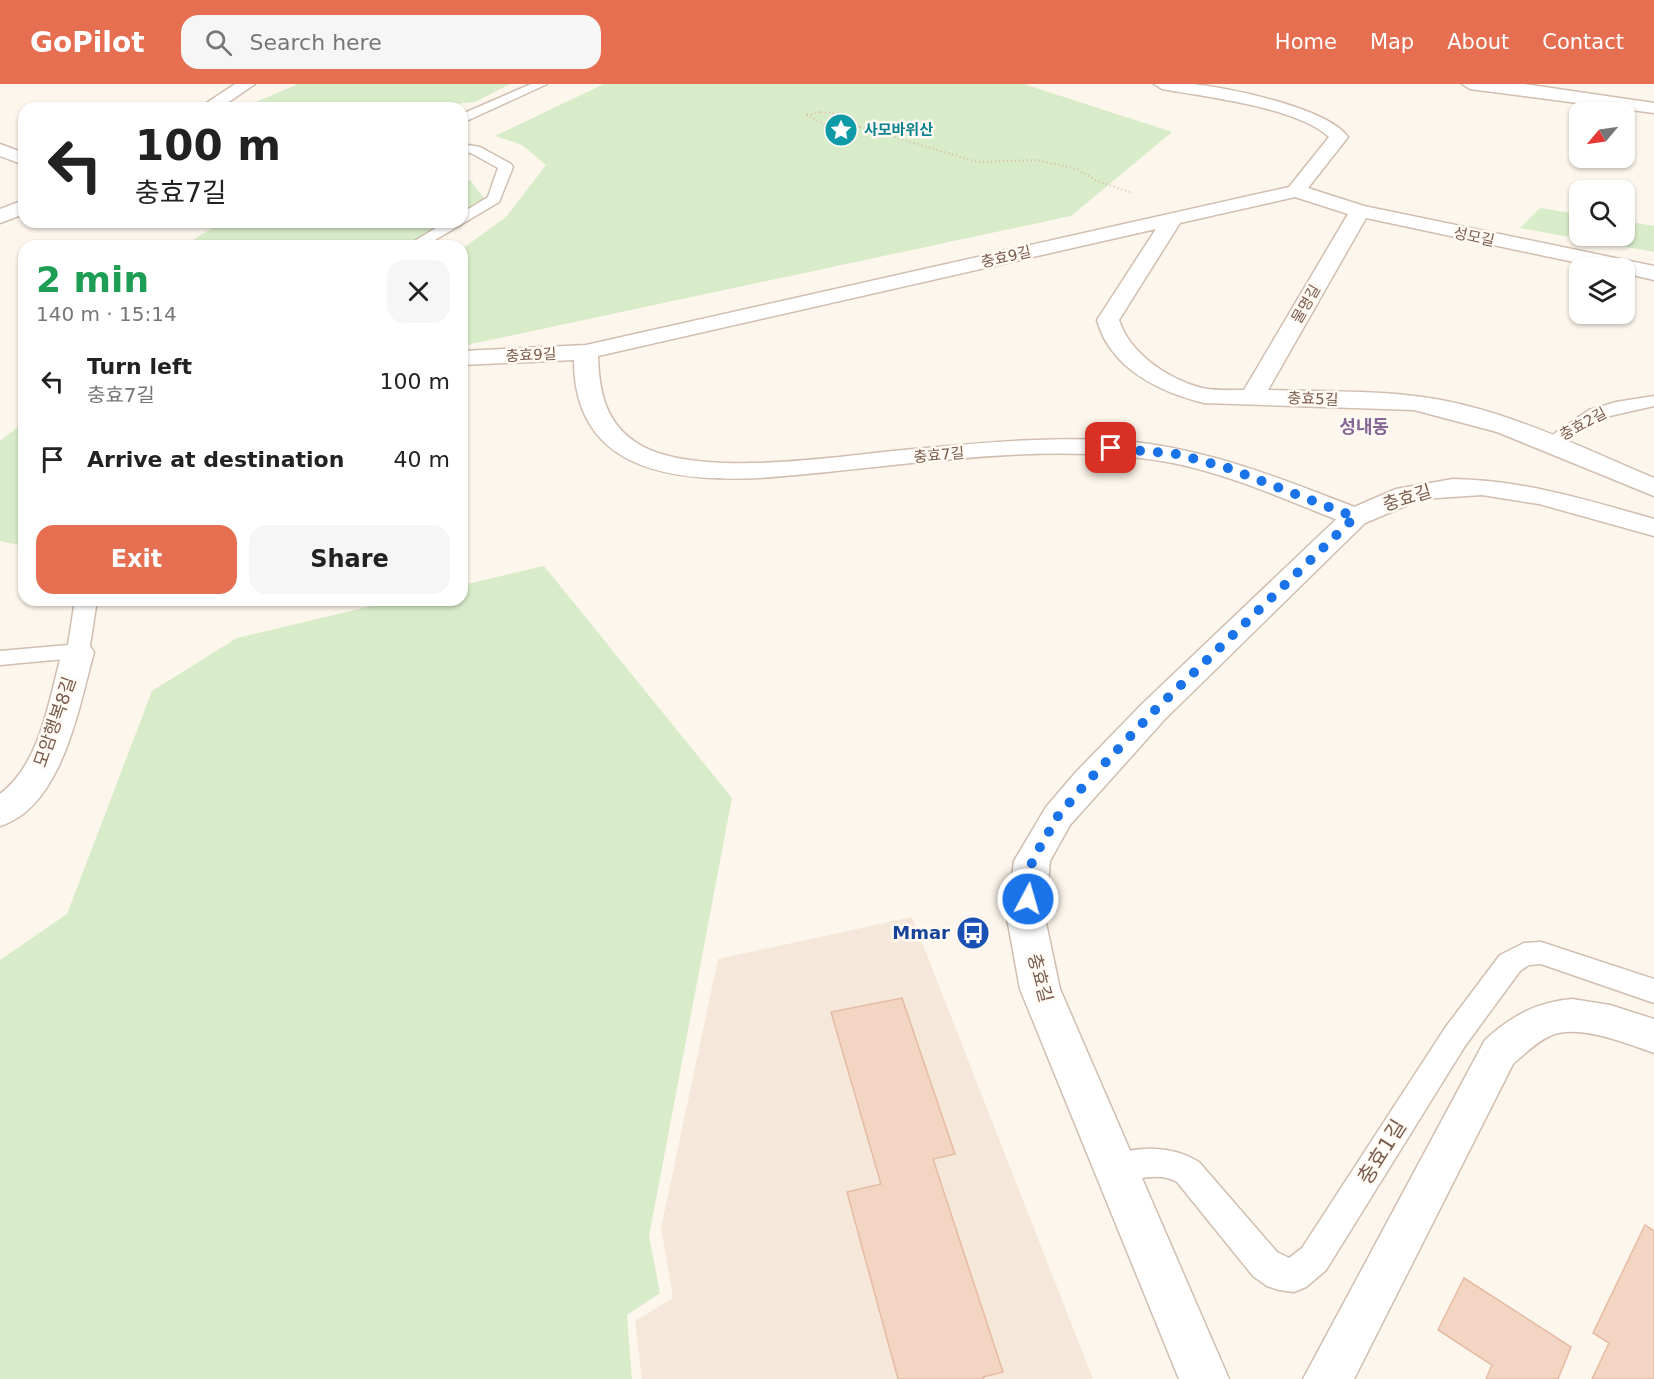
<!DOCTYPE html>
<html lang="en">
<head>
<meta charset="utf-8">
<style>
  :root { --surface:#fff; --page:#f6f6f6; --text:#222; --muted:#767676; --accent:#e76f51 }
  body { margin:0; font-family:"DejaVu Sans","Noto Sans KR",sans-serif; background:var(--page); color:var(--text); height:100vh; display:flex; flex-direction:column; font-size:22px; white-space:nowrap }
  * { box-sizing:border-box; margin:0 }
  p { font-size:20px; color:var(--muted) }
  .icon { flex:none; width:33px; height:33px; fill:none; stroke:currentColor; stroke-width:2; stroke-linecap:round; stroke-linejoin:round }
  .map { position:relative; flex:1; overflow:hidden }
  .details { position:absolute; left:18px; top:156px; width:450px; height:366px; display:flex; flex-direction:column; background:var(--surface); border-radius:18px; box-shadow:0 2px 4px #0004 }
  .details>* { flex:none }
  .hud { position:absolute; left:18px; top:18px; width:450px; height:126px; border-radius:18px; box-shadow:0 2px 4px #0004; background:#fff; color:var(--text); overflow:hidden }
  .needle { width:39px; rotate:241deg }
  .tools { position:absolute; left:1569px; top:18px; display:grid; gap:12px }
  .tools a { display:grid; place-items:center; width:66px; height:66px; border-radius:12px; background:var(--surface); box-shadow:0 2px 4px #0004; font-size:30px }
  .pin { position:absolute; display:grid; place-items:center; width:51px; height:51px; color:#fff; margin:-26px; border-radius:12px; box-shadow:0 3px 9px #0006 }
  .me { position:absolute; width:66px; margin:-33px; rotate:6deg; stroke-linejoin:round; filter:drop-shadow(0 0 4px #0008) }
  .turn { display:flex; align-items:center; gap:21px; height:126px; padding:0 18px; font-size:27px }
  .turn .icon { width:78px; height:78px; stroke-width:2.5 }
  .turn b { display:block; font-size:42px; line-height:51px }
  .round { display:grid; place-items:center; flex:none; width:63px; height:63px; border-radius:18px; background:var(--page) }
  .head { display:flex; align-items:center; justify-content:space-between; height:102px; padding:0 18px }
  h1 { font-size:36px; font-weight:700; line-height:45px; color:#1e9e55 }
  .cta { display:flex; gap:12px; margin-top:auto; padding:12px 18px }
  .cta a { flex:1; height:69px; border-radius:18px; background:var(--accent); color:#fff; font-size:24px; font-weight:700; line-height:69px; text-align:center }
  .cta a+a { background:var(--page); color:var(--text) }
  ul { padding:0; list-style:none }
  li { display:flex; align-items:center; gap:18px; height:78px; padding:0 18px }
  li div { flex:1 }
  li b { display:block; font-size:22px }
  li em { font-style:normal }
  header { display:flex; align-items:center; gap:36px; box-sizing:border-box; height:84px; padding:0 30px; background:var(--accent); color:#fff }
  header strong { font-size:28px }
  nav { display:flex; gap:33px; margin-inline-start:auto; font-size:21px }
  .search { width:420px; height:54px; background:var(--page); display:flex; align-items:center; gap:15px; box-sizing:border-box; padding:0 21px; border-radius:18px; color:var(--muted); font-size:22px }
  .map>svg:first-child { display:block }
</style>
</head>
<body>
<header>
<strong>GoPilot</strong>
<div class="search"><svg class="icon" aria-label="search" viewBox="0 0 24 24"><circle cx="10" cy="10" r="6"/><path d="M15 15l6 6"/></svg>Search here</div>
<nav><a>Home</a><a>Map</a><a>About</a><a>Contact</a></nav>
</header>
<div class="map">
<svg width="1654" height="1295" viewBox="0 0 1654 1295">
  <rect width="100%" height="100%" fill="#fdf6ec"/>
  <!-- residential -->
  <polygon fill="#f5e8da" points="912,833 1093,1295 642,1295 635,1237 673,1214 661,1144 718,875"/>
  <!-- green -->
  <g fill="#d8ecc9">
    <polygon points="298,0 510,0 475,18 414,24 242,24"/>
    <polygon points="604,0 1024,0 1172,48 1071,132 462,262 462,165 506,133 546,81 522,61 495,52"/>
    <polygon points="462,93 471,97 486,117 462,130"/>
    <polygon points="1540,124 1579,130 1580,152 1624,152 1625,137 1654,142 1654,168 1520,144"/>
    <polygon points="222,138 447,138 404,162 183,162"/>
    <polygon points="24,338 24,462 0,457 0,357"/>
    <polygon points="544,482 732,714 649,1152 660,1209 627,1231 632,1295 0,1295 0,876 67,830 152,607 237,554 397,516 462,516 462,501"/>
  </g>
  <!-- building -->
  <g fill="#f3d5c3" stroke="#e6bba3" stroke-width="1.5">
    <polygon points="902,914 955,1070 933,1075 1003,1288 983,1293 984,1295 898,1295 847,1108 881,1100 831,928"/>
    <polygon points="1645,1141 1654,1147 1654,1295 1592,1295 1609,1259 1593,1249"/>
    <polygon points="1464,1194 1571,1263 1558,1295 1486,1295 1492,1281 1438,1246"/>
  </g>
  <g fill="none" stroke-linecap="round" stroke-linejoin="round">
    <defs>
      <g id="service">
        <polygon points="531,0 547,0 462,39 462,30"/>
        <polygon points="462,60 480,63 511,80 513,83 499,118 425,162 406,162 446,138 462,138 462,129 488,113 498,84 471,69 462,68"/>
        <polygon points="1654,312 1654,322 1601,334 1555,364 1541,364 1539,360 1589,326 1616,318"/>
        <polygon points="75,516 97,516 89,568 86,573 0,581 0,567 68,561"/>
        <path d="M 1541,858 L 1654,895 L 1654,919 L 1541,880 L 1529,881 L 1520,887 L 1465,962 L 1326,1186 L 1306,1203 L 1294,1208 L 1279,1206 L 1267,1202 L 1253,1192 L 1177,1098 C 1154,1084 1127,1103 1104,1094 L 1099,1084 L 1104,1074 C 1135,1062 1170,1060 1199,1078 L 1277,1168 L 1289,1174 L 1302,1164 L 1445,944 L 1500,871 L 1524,859 Z"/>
      </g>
      <g id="minor">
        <path d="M 1154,0 C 1166,0 1179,0 1191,0 C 1227,3 1328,24 1348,53 L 1308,104 L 1364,122 L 1654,182 L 1654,196 L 1624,189 L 1624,184 L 1602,184 L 1366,134 L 1268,306 C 1316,308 1366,306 1414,312 C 1498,321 1577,362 1654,394 L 1654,412 L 1497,348 L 1414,326 L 1204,319 C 1159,308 1110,284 1097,236 L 1156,145 L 598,272 C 599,309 606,341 640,361 C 702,396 842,371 914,365 C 978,359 1043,353 1108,356 C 1198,360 1282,395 1365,427 L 1369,433 L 1365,439 L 1355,441 L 1345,439 C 1289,417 1232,391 1173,379 C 1042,354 891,385 759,394 C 671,398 574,386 574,276 L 462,281 L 462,267 L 586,261 L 1289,103 L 1329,53 C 1297,23 1206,13 1162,5 ZM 1295,113 L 1348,130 L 1244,306 C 1230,306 1215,307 1202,304 C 1168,295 1130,270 1119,236 L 1180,139 Z"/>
        <polygon points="1462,0 1524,0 1654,19 1654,29 1470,5"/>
        <polygon points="0,60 24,69 24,81 0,72"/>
        <path d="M 78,558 L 89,561 L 94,568 C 79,623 62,723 0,742 L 0,710 C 41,679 49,615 62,568 L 67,561 Z"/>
        <path d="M 1572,915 L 1610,921 L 1654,935 L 1654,969 C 1628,960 1577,939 1550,952 C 1536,958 1525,970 1513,980 L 1354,1295 L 1303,1295 L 1485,956 C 1511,932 1537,918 1572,915 Z"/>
      </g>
      <g id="tertiary">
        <polygon points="235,0 255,0 220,24 199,24"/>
        <polygon points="24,116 24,130 0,139 0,125"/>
        <path d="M 1453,395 C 1523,396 1587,416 1654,435 L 1654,452 L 1539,420 L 1482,411 L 1422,415 L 1365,439 L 1165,635 L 1070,741 L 1050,777 L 1045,834 L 1060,905 L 1229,1295 L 1179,1295 L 1020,905 L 1007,834 L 1014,777 L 1046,723 L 1076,688 L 1143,619 L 1345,427 L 1396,405 Z"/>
      </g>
    </defs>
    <!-- service casing -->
    <use href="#service" stroke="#d1beb0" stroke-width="3"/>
    <!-- minor casing -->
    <use href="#minor" stroke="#d1beb0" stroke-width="3"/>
    <!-- tertiary casing -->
    <use href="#tertiary" stroke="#d1beb0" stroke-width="3"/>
    <!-- path -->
    <g stroke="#d9b8a5" stroke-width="2" stroke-dasharray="1 3" stroke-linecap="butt">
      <polygon points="821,28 843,30 860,43 833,45 807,31"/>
      <polyline points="860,43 978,78 1037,76 1077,85 1097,97 1133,109"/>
    </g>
    <!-- service -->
    <use href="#service" fill="#fff" fill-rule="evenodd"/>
    <!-- minor -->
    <use href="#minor" fill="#fff" fill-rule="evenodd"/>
    <!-- tertiary -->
    <use href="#tertiary" fill="#fff" fill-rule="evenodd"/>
  </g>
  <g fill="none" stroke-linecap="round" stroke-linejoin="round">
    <!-- route -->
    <polyline stroke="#1a73e8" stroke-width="10" stroke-dasharray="0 18" points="1028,815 1032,777 1058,732 1088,697 1154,627 1355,433 1225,383 1176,370 1111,364"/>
  </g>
  <!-- icons -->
  <defs>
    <symbol id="sight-disc" viewBox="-11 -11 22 22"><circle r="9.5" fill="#0f9aa8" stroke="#fffaf3"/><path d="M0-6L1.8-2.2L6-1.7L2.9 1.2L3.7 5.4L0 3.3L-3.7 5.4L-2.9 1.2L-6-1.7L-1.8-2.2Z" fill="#fff"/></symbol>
    <symbol id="bus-disc" viewBox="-11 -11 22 22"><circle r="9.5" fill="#1a4fb4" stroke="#fffaf3"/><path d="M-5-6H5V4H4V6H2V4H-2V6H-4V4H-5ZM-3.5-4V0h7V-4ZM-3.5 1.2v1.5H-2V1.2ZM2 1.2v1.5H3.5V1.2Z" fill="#fff"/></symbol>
  </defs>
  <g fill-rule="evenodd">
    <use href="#sight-disc" x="822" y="27" width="38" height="38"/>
    <use href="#bus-disc" x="954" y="830" width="38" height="38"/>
  </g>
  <g text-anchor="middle" stroke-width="5" stroke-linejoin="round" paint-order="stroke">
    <!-- far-culture labels -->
    <g font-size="15" font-weight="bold" fill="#0d838f" stroke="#fffaf3" text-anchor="start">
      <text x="864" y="51">사모바위산</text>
    </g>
    <!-- far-street labels -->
    <g font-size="15" fill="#7a5c4d" stroke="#fffaf3">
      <text transform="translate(1474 153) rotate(12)" y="5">성모길</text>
      <text transform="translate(1006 173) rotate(-13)" y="5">충효9길</text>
      <text transform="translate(1306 220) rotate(-60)" y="5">물명길</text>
      <text transform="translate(531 271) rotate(-3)" y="5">충효9길</text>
      <text transform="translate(1313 315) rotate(2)" y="5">충효5길</text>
      <text transform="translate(1583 340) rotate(-29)" y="5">충효2길</text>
      <text transform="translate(939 371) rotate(-5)" y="5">충효7길</text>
    </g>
    <!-- far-quarter labels -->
    <g font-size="18" font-weight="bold" fill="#846695" stroke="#fffaf3">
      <text x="1364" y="349">성내동</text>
    </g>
    <!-- street labels -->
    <g font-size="18" fill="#7a5c4d" stroke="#fffaf3">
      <text transform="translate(1407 414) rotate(-17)" y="6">충효길</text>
      <text transform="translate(55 638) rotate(-71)" y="6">모암행복8길</text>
      <text transform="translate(1040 894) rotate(75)" y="6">충효길</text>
    </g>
    <!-- transit labels -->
    <g font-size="18" font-weight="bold" fill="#164399" stroke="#fffaf3" text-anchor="end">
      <text x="950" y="855">Mmar</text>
    </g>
    <!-- near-street labels -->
    <g font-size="21" fill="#7a5c4d" stroke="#fffaf3">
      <text transform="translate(1382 1068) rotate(-58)" y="7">충효1길</text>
    </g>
  </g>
</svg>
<div class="tools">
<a><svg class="needle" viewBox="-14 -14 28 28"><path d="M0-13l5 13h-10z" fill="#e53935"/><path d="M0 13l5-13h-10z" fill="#767676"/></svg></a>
<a><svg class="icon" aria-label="search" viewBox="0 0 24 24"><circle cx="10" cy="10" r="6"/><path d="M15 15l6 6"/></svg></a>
<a><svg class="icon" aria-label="layers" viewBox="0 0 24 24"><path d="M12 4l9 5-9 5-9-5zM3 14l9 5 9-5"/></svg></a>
</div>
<div class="pin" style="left:1111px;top:364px;background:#d93025"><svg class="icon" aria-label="arrive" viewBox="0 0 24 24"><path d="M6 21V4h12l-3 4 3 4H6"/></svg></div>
<svg class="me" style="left:1028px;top:815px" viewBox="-20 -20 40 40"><circle r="17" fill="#1a73e8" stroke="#fff" stroke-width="3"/><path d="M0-11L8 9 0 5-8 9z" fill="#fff"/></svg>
<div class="hud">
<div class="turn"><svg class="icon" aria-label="left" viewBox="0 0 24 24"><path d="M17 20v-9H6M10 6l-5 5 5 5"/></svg><div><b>100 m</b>충효7길</div></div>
</div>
<section class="details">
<div class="head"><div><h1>2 min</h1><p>140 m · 15:14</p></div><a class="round"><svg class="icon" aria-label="close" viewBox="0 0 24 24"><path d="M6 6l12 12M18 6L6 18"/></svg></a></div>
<ul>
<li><svg class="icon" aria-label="left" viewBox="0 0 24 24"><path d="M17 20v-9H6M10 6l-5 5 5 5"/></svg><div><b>Turn left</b><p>충효7길</p></div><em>100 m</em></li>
<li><svg class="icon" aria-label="arrive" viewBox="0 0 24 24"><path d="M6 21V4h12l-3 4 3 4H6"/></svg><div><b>Arrive at destination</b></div><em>40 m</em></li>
</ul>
<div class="cta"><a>Exit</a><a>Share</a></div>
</section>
</div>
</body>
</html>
